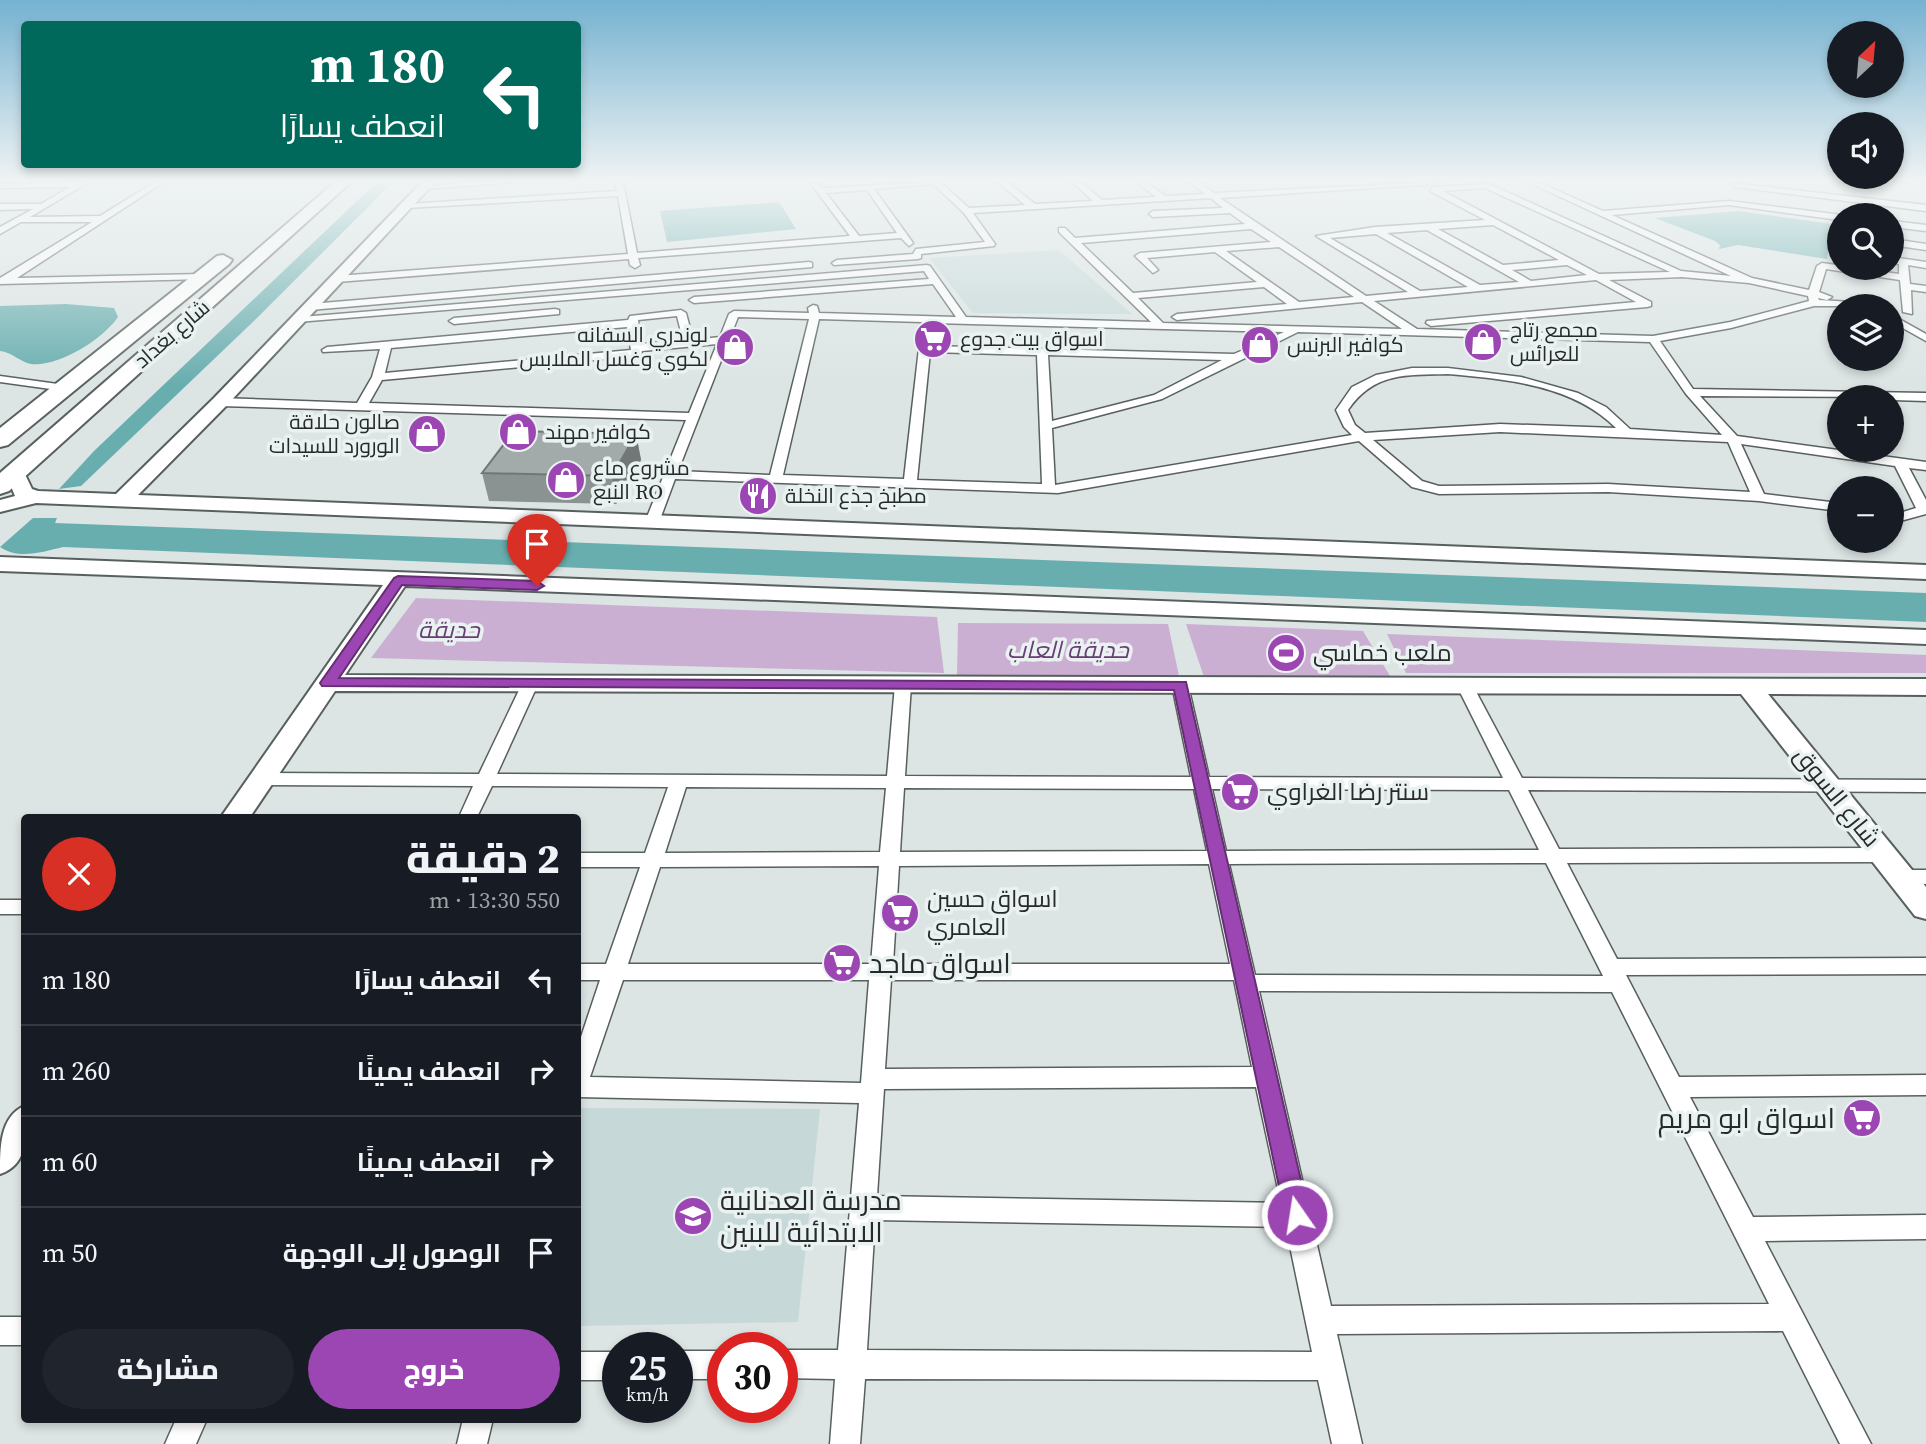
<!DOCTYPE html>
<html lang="ar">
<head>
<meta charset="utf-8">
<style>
  :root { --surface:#171b24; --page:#20242c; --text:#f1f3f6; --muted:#9ea1a6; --line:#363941; --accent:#9c46b3 }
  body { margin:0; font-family:"Source Serif 4",Cairo,serif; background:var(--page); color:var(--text); direction:rtl; height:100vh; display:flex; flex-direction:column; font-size:26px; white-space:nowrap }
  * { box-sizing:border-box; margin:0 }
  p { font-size:23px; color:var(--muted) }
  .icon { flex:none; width:38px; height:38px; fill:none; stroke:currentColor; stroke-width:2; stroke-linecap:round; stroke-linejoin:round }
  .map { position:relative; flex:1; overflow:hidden; direction:ltr }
  .panel { position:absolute; left:21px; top:814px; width:560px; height:609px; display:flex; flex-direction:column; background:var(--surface); border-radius:7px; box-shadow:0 4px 10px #0003; direction:rtl }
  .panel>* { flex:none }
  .banner { position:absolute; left:21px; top:21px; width:560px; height:147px; border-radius:7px; box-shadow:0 4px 10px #0003; direction:rtl; background:#00695c; color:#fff; overflow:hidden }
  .needle { width:46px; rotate:26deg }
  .fabs { position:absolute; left:1827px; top:21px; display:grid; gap:14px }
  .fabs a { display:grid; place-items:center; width:77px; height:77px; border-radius:50%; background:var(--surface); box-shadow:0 4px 10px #0003; font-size:35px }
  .speed { position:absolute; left:602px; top:1332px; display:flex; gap:14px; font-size:35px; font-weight:700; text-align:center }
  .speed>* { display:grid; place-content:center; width:91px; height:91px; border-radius:50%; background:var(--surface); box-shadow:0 4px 10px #0003; line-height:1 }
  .speed small { font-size:18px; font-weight:400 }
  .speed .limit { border:10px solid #d22; background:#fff; color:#111 }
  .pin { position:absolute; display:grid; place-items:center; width:60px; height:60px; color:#fff; margin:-72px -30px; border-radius:50% 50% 50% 0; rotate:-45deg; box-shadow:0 0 7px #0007 }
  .pin .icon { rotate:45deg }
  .me { position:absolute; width:77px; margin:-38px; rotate:347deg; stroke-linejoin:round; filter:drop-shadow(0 0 5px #0008) }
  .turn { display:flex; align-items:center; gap:24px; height:147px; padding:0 21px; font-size:32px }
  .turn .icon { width:91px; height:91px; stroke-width:2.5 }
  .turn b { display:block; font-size:49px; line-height:60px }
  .round { display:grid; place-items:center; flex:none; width:74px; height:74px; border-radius:37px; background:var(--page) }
  .summary { display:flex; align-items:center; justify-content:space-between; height:119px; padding:0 21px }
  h1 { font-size:42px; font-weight:800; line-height:52px }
  .action { display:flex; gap:14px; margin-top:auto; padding:14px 21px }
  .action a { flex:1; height:80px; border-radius:42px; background:var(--accent); color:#fff; font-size:28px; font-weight:800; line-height:80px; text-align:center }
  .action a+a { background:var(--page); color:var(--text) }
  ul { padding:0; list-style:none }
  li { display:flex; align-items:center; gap:21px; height:91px; padding:0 21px; border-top:2px solid var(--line) }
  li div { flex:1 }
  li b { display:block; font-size:26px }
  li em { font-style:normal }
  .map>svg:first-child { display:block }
</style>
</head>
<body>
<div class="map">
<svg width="1926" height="1444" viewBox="0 0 1926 1444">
  <rect width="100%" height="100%" fill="#dce4e4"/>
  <!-- built -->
  <g fill="#c6d8d8">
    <polygon points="1059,250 1132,314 973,313 929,258"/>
    <polygon points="578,1108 820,1109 798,1322 578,1326"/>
  </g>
  <!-- green -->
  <g fill="#cbafd3">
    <polygon points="416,598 937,617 944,673 371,658"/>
    <polygon points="958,623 1168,624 1179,676 957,675"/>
    <polygon points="1186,624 1363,631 1390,676 1204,677"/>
    <polygon points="1387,634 1926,655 1926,673 1406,673"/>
  </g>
  <!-- water -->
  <g fill="#69aeaf">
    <polygon points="377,182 393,182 258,317 81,486 59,489 94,451"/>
    <polygon points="779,202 796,229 667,242 660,211"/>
    <polygon points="1739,211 1833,224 1827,259 1738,245 1719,249 1720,245 1715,241 1655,218"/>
    <path d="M 66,304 L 114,308 L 118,317 C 103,339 59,367 31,364 C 20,362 12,352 0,351 L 0,306 Z"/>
    <path d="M 33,518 L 57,518 L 55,523 L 1926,593 L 1926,622 L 63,547 C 42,552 19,560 0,547 Z"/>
  </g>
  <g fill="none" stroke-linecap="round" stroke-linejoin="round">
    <defs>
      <g id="street">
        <polygon points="89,182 30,217 100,216 155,182 164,182 17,278 202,274 205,275 205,279 0,284 0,278 92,222 21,222 0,234 0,227 33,209 0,210 0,204 41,204 70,187 0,188 0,184"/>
        <polygon points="471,182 516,182 424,189 420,187"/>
        <path d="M 615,182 L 623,182 L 637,253 L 850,236 L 812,185 L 816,183 L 823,188 L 940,182 L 969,208 L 1025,205 L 998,182 L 1007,182 L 1035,204 L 1093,201 L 1072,182 L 1081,182 L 1102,200 L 1156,197 L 1137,182 L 1146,182 L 1165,196 L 1205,194 L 1190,182 L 1199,182 L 1214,193 L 1440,182 L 1436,184 L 1220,198 L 1366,296 L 1408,292 L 1316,236 L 1375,227 L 1485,220 L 1430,191 L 1433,187 L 1489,184 L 1681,271 L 1731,276 L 1528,182 L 1538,182 L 1603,211 L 1729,201 L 1842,215 L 1839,215 L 1839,220 L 1729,205 L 1612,215 L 1752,278 L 1809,290 L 1817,266 L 1822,263 L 1899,274 L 1899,264 L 1892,263 L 1892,257 L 1926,262 L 1926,268 L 1908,265 L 1910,284 L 1926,286 L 1926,292 L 1911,290 L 1912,314 L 1903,312 L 1900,280 L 1826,269 L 1819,292 L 1832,297 L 1827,300 L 1818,298 L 1819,300 L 1868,303 L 1873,306 L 1814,306 L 1731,328 L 1660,341 L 1693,389 L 1926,393 L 1926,401 L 1892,400 L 1892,397 L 1700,396 L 1737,436 L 1926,462 L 1926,470 L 1909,468 L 1926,500 L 1926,514 L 1904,520 L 1892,518 L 1892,510 L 1903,512 L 1916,508 L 1895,466 L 1741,444 L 1764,494 L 1839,503 L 1839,511 L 1759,501 L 1608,492 L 1439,494 L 1412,487 L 1359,441 L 1058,493 L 675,479 L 659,522 L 652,526 L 645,522 L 686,420 L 220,406 L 214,402 L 220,398 L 357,403 L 372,377 L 380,349 L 323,352 L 322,350 L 327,347 L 628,320 L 630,316 L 681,310 L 686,313 L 693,340 L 720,337 L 729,314 L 734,311 L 809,313 L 808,308 L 813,305 L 817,306 L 819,313 L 956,317 L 933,284 L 694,303 L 689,300 L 694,297 L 929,279 L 924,271 L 297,322 L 296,320 L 301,317 L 927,265 L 930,266 L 966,317 L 1151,322 L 1059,232 L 1059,228 L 1065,228 L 1075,238 L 1245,224 L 1230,213 L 1153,217 L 1149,214 L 1153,211 L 1223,208 L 1211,198 L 973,213 L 995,244 L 994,246 L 921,254 L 921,258 L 918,259 L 834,265 L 832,263 L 837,260 L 913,254 L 916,249 L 985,242 L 964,213 L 933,184 L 874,189 L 913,243 L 909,246 L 901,238 L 638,258 L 640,265 L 635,268 L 630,265 L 629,259 L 337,282 L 332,279 L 337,276 L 628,254 L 618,196 L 407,208 L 403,206 L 407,204 L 617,191 ZM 1485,188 L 1670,272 L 1599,274 L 1443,191 ZM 867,190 L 897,233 L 859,236 L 826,193 ZM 1493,225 L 1559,260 L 1503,265 L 1438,229 ZM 1251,229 L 1271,242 L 1140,253 L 1135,256 L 1153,273 L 1158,270 L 1147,258 L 1215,252 L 1257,282 L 1133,293 L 1081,243 ZM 1427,230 L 1519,282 L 1480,285 L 1387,233 ZM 1376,234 L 1468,287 L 1420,291 L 1330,238 ZM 1279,247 L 1354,297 L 1299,302 L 1226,251 ZM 1567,265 L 1587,275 L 1531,281 L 1512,270 ZM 1682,277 L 1749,283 L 1808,296 L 1809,301 L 1730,322 L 1653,336 L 1417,329 L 1374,301 L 1596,280 L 1636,302 L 1427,321 L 1426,323 L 1431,326 L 1647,307 L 1651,306 L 1651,302 L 1609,280 ZM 1264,287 L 1287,304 L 1177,314 L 1172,317 L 1177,320 L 1362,302 L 1402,329 L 1163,323 L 1138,298 ZM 677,316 L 683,340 L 641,344 L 638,320 ZM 738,317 L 809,319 L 770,475 L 678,471 ZM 819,319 L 922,322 L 904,479 L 783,475 ZM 933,323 L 1284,332 L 1234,354 L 930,346 ZM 627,327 L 631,350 L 385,373 L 391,348 ZM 1298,332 L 1650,342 L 1686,394 L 1722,435 L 1630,429 L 1606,407 L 1578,393 L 1521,377 L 1448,368 L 1412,368 L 1376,375 L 1352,387 L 1336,410 L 1344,427 L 1352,435 L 1055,485 L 1052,428 L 1162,399 ZM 717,344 L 689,413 L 369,403 L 382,380 L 637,356 L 641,355 L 642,351 ZM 930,352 L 1037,355 L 1042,484 L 917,480 ZM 1048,355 L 1222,360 L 1154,395 L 1052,421 ZM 1448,374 C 1506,379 1573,385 1616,428 L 1500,424 L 1365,433 L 1355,425 L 1348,410 C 1374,372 1406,375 1448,374 ZM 1500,432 L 1728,442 L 1750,492 L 1608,484 L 1439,486 L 1422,481 L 1373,440 Z"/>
        <polygon points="1732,183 1926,205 1926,211 1735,187"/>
        <polygon points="1892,221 1926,225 1926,231 1892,227"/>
        <polygon points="1892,239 1926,244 1926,250 1892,245"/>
        <polygon points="809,262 812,263 812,267 310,310 305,307 310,304"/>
        <polygon points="555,309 559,310 559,314 454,324 449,321 454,318"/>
        <polygon points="1892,315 1926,334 1926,341 1892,322"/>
        <polygon points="0,376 65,385 71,388 65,391 0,382"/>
        <path d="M 530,679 L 538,684 L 497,774 L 887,776 L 895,685 L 903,680 L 911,685 L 905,776 L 1191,777 L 1172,685 L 1180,680 L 1188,685 L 1209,777 L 1503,778 L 1457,686 L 1465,681 L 1473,686 L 1522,778 L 1926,780 L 1926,792 L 1528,790 L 1559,849 L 1884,848 L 1891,850 L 1894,855 L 1891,860 L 1884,862 L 1567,863 L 1617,959 L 1926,958 L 1926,974 L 1626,975 L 1679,1077 L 1926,1075 L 1926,1095 L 1690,1097 L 1753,1217 L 1926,1215 L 1926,1239 L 1765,1241 L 1871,1444 L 1840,1444 L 1783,1331 L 1337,1334 L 1362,1444 L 1332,1444 L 1318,1380 L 865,1379 L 860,1444 L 830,1444 L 835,1379 L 782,1378 L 782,1350 L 838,1350 L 859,1103 L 578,1097 L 578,1046 L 600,980 L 578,980 L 578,964 L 606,964 L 640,867 L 578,867 L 578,853 L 645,853 L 668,787 L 492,786 L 477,817 L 459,817 L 473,786 L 261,785 L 252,779 L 261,773 L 479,774 L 522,684 ZM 686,787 L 886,788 L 880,852 L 665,853 ZM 904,788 L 1194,789 L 1207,851 L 900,852 ZM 1212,789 L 1509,790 L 1539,850 L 1226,851 ZM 1546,863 L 1603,976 L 1255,975 L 1229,864 ZM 1209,864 L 1230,964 L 893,964 L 899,866 ZM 879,866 L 871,964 L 628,964 L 660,867 ZM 623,980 L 869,980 L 861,1083 L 590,1077 ZM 891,980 L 1234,980 L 1252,1067 L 885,1069 ZM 1259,991 L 1612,992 L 1769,1304 L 1331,1306 ZM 1256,1087 L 1281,1203 L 877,1196 L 884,1089 ZM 875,1220 L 1286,1227 L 1312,1352 L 867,1350 Z"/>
        <polygon points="1901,870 1926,870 1926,884 1894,882 1891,877 1894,872"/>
        <rect x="0" y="900" width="24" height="14"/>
        <rect x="0" y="1317" width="24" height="28"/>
        <rect x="677" y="1351" width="46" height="28"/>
        <rect x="578" y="1352" width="40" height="28"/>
        <polygon points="176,1419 207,1419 196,1444 165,1444"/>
        <polygon points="463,1419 493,1419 487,1444 457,1444"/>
      </g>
      <g id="secondary">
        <polygon points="422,182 435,182 226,406 138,495 1926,565 1926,579 36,503 0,512 0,500 15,496 5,472 15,466 22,468 32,489 38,491 116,494 214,398"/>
        <polygon points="0,557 1926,630 1926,644 405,586 345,675 1926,679 1926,695 1768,694 1926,887 1926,919 1915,916 1741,694 335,691 250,817 221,817 383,585 0,571"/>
        <path d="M 24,1106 C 26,1133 30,1164 0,1174 C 0,1147 0,1117 24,1106 Z"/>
      </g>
      <g id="highway">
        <polygon points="335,182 351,182 9,491 0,494 0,473"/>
        <polygon points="223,255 232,260 229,264 8,445 0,447 0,428 217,256"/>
      </g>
    </defs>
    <!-- street casing -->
    <use href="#street" stroke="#585f5f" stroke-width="3"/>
    <!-- secondary casing -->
    <use href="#secondary" stroke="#585f5f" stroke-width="4"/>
    <!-- highway casing -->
    <use href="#highway" stroke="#585f5f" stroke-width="4"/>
    <!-- street -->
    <use href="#street" fill="#fff" fill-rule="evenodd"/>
    <!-- secondary -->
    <use href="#secondary" fill="#fff" fill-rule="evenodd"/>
    <!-- highway -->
    <use href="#highway" fill="#fff" fill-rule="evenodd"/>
  </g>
  <!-- wall -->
  <polygon fill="#8b9292" points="636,434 641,460 616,504 489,501 482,473"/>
  <!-- shaded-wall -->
  <polygon fill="#717777" points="636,434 641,460 616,504 612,476"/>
  <!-- building -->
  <polygon fill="#a2aaaa" stroke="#717777" stroke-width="2" points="514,431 636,434 612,476 482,473"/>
  <!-- sky -->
  <linearGradient id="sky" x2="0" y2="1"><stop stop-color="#75b2d1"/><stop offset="0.47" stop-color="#eff3f3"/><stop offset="1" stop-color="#eff3f3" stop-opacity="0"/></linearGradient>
  <rect width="1926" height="384" fill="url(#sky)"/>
  <!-- route -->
  <polygon fill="#9c46b3" stroke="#652e74" stroke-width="2" points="398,576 537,581 544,586 537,590 402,585 339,678 1186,682 1309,1215 1306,1222 1297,1225 1289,1222 1285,1215 1174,690 322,686 320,683 322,680 394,578"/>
  <!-- icons -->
  <defs>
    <symbol id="supermarket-disc" viewBox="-11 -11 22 22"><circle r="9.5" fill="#9c46b3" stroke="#e9f1f1"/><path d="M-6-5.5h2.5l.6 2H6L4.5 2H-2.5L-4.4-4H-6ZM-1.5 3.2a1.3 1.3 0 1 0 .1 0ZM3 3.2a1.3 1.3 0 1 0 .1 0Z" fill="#fff"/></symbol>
    <symbol id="shop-disc" viewBox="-11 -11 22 22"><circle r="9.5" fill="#9c46b3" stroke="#e9f1f1"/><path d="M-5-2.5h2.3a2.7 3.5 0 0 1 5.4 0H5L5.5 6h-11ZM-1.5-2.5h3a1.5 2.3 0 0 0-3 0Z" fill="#fff"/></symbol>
    <symbol id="restaurant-disc" viewBox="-11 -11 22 22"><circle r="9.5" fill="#9c46b3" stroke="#e9f1f1"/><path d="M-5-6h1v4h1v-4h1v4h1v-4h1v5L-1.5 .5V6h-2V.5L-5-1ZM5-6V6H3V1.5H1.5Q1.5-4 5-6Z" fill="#fff"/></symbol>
    <symbol id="stadium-disc" viewBox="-11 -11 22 22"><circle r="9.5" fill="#9c46b3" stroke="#e9f1f1"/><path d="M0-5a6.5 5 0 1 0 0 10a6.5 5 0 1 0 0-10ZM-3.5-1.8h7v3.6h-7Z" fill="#fff"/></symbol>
    <symbol id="school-disc" viewBox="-11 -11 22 22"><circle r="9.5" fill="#9c46b3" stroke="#e9f1f1"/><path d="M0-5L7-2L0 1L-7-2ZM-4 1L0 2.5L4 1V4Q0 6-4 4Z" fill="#fff"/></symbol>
  </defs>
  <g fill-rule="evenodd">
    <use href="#supermarket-disc" x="911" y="317" width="44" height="44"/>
    <use href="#shop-disc" x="1461" y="320" width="44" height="44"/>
    <use href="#shop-disc" x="1238" y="323" width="44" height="44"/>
    <use href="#shop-disc" x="713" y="325" width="44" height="44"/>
    <use href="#shop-disc" x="496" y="410" width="44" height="44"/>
    <use href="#shop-disc" x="405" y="412" width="44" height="44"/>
    <use href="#shop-disc" x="544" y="458" width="44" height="44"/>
    <use href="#restaurant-disc" x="736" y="474" width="44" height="44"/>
    <use href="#stadium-disc" x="1264" y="631" width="44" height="44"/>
    <use href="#supermarket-disc" x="1218" y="770" width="44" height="44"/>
    <use href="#supermarket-disc" x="878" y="891" width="44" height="44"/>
    <use href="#supermarket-disc" x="820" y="941" width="44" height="44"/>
    <use href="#supermarket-disc" x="1840" y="1096" width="44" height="44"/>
    <use href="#school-disc" x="671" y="1194" width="44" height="44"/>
  </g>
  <g text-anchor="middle" stroke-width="7" stroke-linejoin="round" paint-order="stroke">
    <!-- far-poi labels -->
    <g font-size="21" fill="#272a2a" stroke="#e9f1f1" text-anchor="start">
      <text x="1510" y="337">مجمع رتاج<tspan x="1510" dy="24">للعرائس</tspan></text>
      <text x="708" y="342" text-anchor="end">لوندري السفانه<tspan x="708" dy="24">لكوي وغسل الملابس</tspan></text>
      <text x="960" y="346">اسواق بيت جدوع</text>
      <text x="1287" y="352">كوافير البرنس</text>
      <text x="400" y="429" text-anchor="end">صالون حلاقة<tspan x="400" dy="24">الورورد للسيدات</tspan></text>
      <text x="545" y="439">كوافير مهند</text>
      <text x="593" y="475">مشروع ماع<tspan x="593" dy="24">النبع RO</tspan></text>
      <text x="785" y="503">مطبخ جذع النخلة</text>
    </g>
    <!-- far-street labels -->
    <g font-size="21" fill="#272a2a" stroke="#e9f1f1">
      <text transform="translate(172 334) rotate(-41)" y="7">شارع بغداد</text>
    </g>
    <!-- park labels -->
    <g font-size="24" font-style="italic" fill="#673d73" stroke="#e9f1f1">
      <text x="449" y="638">حديقة</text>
      <text x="1068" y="658">حديقة العاب</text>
    </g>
    <!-- poi labels -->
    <g font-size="24" fill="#272a2a" stroke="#e9f1f1" text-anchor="start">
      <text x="1313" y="661">ملعب خماسي</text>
      <text x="1267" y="800">سنتر رضا الغراوي</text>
      <text x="927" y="907">اسواق حسين<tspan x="927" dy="28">العامري</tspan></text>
    </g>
    <!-- street labels -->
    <g font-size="24" fill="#272a2a" stroke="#e9f1f1">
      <text transform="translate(1837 797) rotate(51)" y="8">شارع السوق</text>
    </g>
    <!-- near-poi labels -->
    <g font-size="28" fill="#272a2a" stroke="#e9f1f1" text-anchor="start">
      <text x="869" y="973">اسواق ماجد</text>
      <text x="1835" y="1128" text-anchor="end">اسواق ابو مريم</text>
      <text x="720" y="1210">مدرسة العدنانية<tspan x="720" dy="32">الابتدائية للبنين</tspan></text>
    </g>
  </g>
</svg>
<div class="fabs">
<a><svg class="needle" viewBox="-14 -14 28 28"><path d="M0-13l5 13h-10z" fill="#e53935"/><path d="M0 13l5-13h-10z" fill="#9ea1a6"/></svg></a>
<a><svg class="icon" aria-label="sound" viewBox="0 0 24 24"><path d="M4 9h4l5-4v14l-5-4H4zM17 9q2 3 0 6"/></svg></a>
<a><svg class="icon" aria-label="search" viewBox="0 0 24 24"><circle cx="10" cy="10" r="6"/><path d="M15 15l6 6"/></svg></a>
<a><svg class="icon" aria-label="layers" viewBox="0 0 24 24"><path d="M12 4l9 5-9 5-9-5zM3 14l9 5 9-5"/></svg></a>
<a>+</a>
<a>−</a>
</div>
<div class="speed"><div>25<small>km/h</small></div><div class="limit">30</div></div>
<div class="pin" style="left:537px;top:586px;background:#d93025"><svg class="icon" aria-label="arrive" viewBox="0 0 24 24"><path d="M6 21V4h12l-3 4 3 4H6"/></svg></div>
<svg class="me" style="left:1297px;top:1215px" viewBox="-20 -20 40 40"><circle r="17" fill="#9c46b3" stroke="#fff" stroke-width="3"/><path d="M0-11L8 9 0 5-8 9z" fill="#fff"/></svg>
<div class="banner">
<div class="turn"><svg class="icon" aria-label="left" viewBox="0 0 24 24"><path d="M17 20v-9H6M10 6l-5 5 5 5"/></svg><div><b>180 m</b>انعطف يسارًا</div></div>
</div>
<section class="panel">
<div class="summary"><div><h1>2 دقيقة</h1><p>550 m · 13:30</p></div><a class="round" style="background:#d93025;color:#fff"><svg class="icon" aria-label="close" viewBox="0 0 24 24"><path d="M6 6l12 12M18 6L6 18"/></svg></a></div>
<ul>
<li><svg class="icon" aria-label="left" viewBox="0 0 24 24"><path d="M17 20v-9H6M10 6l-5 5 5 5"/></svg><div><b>انعطف يسارًا</b></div><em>180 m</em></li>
<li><svg class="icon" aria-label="right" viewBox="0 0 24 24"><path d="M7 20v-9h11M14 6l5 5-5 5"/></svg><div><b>انعطف يمينًا</b></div><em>260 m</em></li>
<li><svg class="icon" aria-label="right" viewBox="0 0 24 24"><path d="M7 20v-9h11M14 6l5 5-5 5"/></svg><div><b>انعطف يمينًا</b></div><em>60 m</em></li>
<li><svg class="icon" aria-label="arrive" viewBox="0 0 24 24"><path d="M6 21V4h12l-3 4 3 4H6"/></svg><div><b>الوصول إلى الوجهة</b></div><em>50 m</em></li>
</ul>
<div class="action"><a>خروج</a><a>مشاركة</a></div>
</section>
</div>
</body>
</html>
